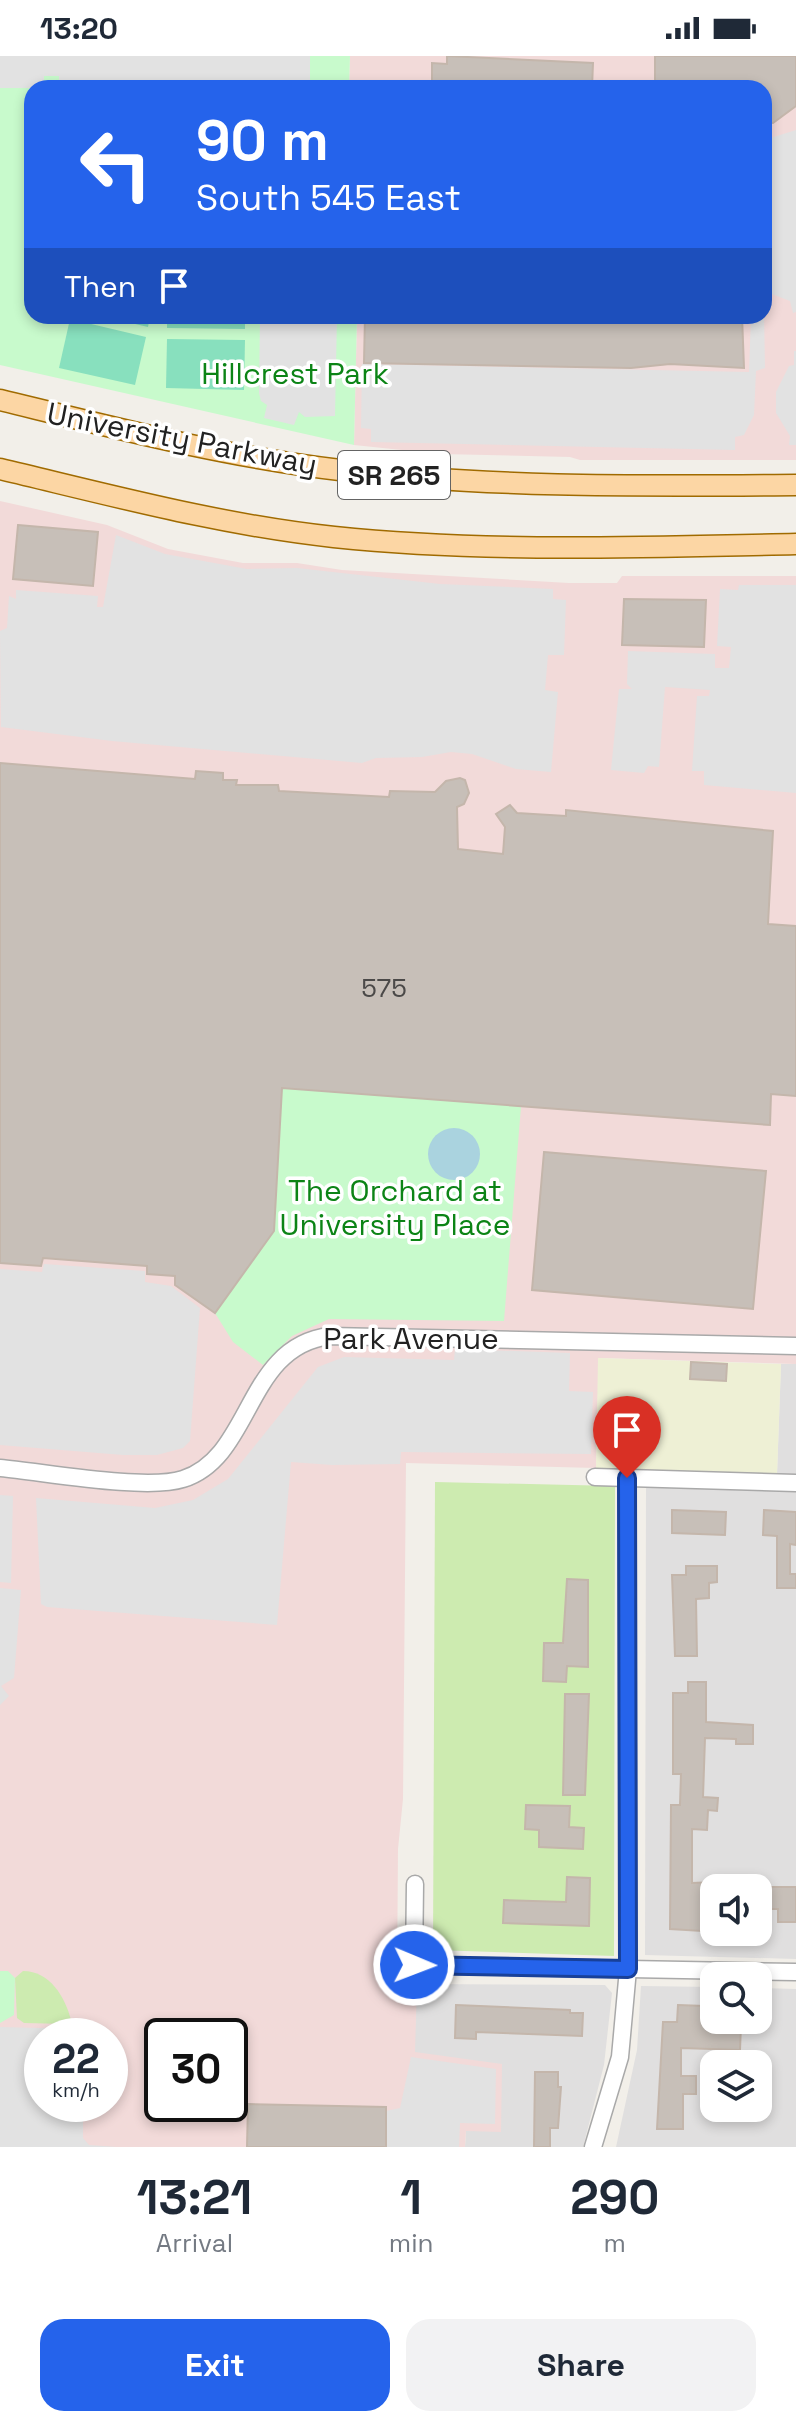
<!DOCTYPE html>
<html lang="en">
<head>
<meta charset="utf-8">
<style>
  :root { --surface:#fff; --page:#f2f2f3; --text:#1f2937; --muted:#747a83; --accent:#2563eb }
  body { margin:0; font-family:"Space Grotesk",sans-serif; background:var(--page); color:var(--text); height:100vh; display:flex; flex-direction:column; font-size:30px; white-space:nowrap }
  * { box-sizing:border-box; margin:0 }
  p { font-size:26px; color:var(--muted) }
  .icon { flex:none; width:44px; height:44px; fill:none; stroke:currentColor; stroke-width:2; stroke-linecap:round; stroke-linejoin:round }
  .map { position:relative; height:2091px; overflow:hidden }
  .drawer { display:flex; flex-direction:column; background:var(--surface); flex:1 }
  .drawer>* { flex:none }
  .hud { position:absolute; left:24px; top:24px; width:748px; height:244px; border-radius:24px; box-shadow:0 4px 12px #0003; background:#2563eb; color:#fff; overflow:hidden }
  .tools { position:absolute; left:700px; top:1818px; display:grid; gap:16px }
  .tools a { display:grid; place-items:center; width:72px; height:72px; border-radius:16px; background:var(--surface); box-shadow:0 4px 12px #0003; font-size:40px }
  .speed { position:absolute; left:24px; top:1962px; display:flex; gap:16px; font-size:40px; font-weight:700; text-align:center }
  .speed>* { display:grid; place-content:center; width:104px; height:104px; border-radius:50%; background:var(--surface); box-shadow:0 4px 12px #0003; line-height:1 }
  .speed small { font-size:20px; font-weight:400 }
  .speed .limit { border:4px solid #111; border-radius:12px; background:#fff; color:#111 }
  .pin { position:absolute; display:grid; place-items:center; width:68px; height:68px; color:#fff; margin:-82px -34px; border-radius:50% 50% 50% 0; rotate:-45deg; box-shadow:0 0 8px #0007 }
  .pin .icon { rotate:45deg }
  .me { position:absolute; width:88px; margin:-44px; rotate:91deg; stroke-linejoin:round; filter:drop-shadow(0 0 6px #0008) }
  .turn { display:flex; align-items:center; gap:28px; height:168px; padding:0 40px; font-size:36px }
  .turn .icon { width:104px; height:104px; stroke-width:2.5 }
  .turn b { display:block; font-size:56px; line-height:68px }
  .then { display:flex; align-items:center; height:76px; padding:0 40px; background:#0003; gap:16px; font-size:30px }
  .eta { display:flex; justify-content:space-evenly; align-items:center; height:136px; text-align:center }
  .eta b { font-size:48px; font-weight:700; line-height:56px }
  .button { display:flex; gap:16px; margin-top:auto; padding:16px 40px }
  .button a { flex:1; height:92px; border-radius:24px; background:var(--accent); color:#fff; font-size:32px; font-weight:700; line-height:92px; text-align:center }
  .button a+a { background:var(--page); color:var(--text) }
  .status { display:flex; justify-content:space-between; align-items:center; height:56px; padding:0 40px; background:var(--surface); direction:ltr }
  .status svg { height:22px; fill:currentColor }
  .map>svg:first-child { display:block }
</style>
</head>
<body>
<div class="status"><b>13:20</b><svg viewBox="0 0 49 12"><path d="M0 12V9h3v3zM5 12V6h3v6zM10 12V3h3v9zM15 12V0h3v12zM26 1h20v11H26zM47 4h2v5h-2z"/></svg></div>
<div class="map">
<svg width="796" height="2091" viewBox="0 0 796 2091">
  <rect width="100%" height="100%" fill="#f2efe9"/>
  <!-- residential -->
  <g fill="#e0dfdf" fill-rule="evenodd">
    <polygon points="781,1308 796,1308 796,1420 777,1419"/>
    <path d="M 646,1431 L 796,1436 L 796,1903 L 645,1899 ZM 714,1832 L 758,1832 L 758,1876 L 714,1876 Z"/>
    <polygon points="417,1928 605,1929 612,1937 604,2009 583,2091 465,2091 466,2075 414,1996"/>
    <path d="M 641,1930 L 714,1931 L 714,1964 L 758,1964 L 758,1932 L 796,1933 L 796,2091 L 616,2091 L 637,1994 ZM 714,2008 L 758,2008 L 758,2052 L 714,2052 Z"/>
  </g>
  <!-- commercial -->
  <g fill="#f2dad9" fill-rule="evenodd">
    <polygon points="350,0 796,0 796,404 580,404 570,401 440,398 354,389 357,260 764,260 764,32 349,32"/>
    <path d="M 0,445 L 107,469 L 168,493 L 243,507 L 297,507 L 342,514 L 569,527 L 617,527 L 622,520 L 796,520 L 796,1308 L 599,1302 L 596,1412 L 406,1407 L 403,1743 L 398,1793 L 397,1927 L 417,1928 L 415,1996 L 502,2008 L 501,2076 L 466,2075 L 465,2091 L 0,2091 ZM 42,1980 L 110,1980 L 110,2048 L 42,2048 ZM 162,1980 L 230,1980 L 230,2048 L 162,2048 Z"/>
  </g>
  <!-- farmland -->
  <polygon fill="#eef0d5" points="598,1302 781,1308 777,1419 596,1412"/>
  <!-- grass -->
  <g fill="#cdebb0">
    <polygon points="435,1426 615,1430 614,1900 433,1894"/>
    <path d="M 23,1915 C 50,1915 65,1941 71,1964 L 67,1968 L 24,1967 L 17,1962 L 15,1922 Z"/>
  </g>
  <!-- park -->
  <g fill="#c8facc">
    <polygon points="0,0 350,0 349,32 32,32 32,260 357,260 354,389 0,309"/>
    <polygon points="282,1032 521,1050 504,1265 329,1263 292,1280 263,1309 233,1286 215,1257 274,1175"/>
    <polygon points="0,1915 8,1915 15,1922 14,1959 0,1967"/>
  </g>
  <!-- pitch -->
  <g fill="#88e0be">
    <polygon points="101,260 150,260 148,271"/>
    <polygon points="167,260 245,260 245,273 167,272"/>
    <polygon points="70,263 146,281 135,329 59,312"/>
    <polygon points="167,283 245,284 244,334 166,332"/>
  </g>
  <!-- parking -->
  <g fill="#e2e2e2">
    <polygon points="0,0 310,0 310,25 321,25 321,32 299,32 298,25 298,32 165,32 164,28 121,27 120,32 59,32 59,20 44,20 44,32 0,32"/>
    <polygon points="796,74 796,256 793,257 790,245 764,235 764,84"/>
    <polygon points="764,257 765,312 756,315 754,359 744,379 735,381 735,394 371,386 371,373 361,372 362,308 749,316 751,260"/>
    <polygon points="260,260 337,260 335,360 305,361 299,356 294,369 264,362 267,349 261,345 259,337"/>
    <polygon points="794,295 796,295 796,389 789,389 790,380 776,357 776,336 789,310 794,309"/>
    <polygon points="116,479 165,498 247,513 297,512 440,528 553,533 553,543 566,544 564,599 548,599 545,634 558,636 551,716 516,713 472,698 451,696 422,701 376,702 362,707 112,685 1,671 0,575 7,572 9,540 16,543 16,534 98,540 97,551 103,551"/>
    <polygon points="739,529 796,529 796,737 704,729 704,715 692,715 697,640 709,640 710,634 665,631 659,711 648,710 644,717 611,714 619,633 632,633 627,628 628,595 715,598 715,612 729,612 731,591 717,590 720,533 738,534"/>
    <polygon points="44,1208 145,1215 145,1226 171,1230 200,1252 190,1385 183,1392 157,1399 123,1399 0,1389 0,1213 42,1216"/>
    <polygon points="455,1293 570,1297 569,1335 593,1336 591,1398 401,1396 400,1408 332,1409 291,1406 277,1569 47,1551 41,1548 36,1442 155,1452 193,1444 228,1423 318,1311 344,1301 454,1304"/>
    <polygon points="0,1439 13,1440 11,1527 0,1526"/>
    <polygon points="0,1532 21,1534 14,1622 1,1630 9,1640 0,1649"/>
    <polygon points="0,1971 79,1973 78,1980 42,1980 42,2048 83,2048 83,2082 89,2089 117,2091 0,2091"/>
    <polygon points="411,2001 496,2013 495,2068 460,2067 459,2091 386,2091 386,2055 400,2052"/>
  </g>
  <!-- water -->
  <circle fill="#aad3df" cx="454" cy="1098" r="26"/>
  <!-- building -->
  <g fill="#c7bfb8" stroke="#c4b6ab" stroke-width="2">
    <polygon points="447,0 593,7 592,32 447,30 447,25 432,25 432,7 447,8"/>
    <polygon points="655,0 796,0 796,50 773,67 764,66 764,32 655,32"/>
    <polygon points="365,260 742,260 744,312 670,308 631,312 364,307"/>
    <polygon points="18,469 98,476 93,530 13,523"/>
    <polygon points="624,543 706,544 704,591 622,589"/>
    <polygon points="0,707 195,723 196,715 223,717 223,724 237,724 236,729 278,729 279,735 389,741 390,735 435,736 446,725 460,722 465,724 469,737 464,748 457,751 458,793 503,798 505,771 496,758 510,749 517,757 566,760 566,754 773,775 768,868 796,870 796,1040 771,1038 770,1069 282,1032 274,1175 215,1257 175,1229 175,1220 147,1218 147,1210 43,1202 41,1210 0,1207"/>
    <polygon points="544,1096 766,1115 753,1253 532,1234"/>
    <polygon points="691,1306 727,1308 726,1325 690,1323"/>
    <polygon points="672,1454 726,1456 725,1479 672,1477"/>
    <polygon points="764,1454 796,1456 796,1489 790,1488 790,1518 796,1518 796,1532 777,1532 777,1480 763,1479"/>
    <polygon points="686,1510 717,1510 717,1526 709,1527 709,1542 696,1543 697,1600 675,1600 672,1519 686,1519"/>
    <polygon points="567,1523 588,1524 588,1611 567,1610 566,1626 543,1625 544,1587 563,1587"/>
    <polygon points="688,1626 706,1626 706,1666 753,1669 753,1688 736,1688 736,1683 705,1682 703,1741 718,1742 717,1755 708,1754 707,1774 692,1773 692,1827 714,1826 714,1840 703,1840 702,1875 670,1873 671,1749 680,1749 681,1718 673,1718 673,1637 688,1637"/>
    <polygon points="565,1638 589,1638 585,1739 563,1739"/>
    <polygon points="526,1749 570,1750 569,1771 584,1772 583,1793 539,1791 539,1774 525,1773"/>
    <polygon points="567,1821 590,1822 589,1870 503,1867 504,1844 566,1846"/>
    <polygon points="758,1831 796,1831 796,1866 778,1866 778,1853 758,1853"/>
    <polygon points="456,1949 570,1954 570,1957 583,1957 582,1980 476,1976 476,1983 455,1982"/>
    <polygon points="678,1949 704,1950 703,1967 741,1969 740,1994 681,1992 681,2020 696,2020 696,2038 683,2038 683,2073 657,2073 663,1966 677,1966"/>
    <polygon points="535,2016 558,2016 558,2031 561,2031 558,2072 550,2072 550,2091 534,2091"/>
    <polygon points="248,2048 386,2051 386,2091 247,2091"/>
  </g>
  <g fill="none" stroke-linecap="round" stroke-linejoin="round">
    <defs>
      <g id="minor">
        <path d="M 0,1412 C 44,1416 146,1435 183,1423 C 253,1401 245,1290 330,1280 L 796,1290"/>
        <polyline points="595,1421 796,1427"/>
        <polyline points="415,1828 414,1909 796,1916"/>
        <polyline points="593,2091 620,2001 628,1913 627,1422"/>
      </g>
      <g id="major">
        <path d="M 0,344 C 111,371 226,401 340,414 C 492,432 644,430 796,429"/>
        <path d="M 0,413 C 110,439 221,469 334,481 C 488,497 642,491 796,488"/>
      </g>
    </defs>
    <!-- minor casing -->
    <use href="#minor" stroke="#a9a9a9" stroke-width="19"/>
    <!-- major casing -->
    <use href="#major" stroke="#a06b00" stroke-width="23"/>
    <!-- minor -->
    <use href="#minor" stroke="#fff" stroke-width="16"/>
    <!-- major -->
    <use href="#major" stroke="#fcd6a4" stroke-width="20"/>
  </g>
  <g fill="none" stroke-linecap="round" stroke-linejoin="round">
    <defs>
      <polyline id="route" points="414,1909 628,1913 627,1422"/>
    </defs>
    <!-- route casing -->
    <use href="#route" stroke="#184099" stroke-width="20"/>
    <!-- route -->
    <use href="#route" stroke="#2563eb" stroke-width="14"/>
  </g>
  <g text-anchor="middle" stroke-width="7" stroke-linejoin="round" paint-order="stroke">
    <!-- number labels -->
    <g font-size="26" fill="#4b4948">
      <text x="384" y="941">575</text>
    </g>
    <!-- shield labels -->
    <rect fill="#fff" stroke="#646464" stroke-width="2" x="338" y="395" width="112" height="48" rx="6"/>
    <g font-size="28" font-weight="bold" fill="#222">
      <text x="394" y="429">SR 265</text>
    </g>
    <!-- park labels -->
    <g font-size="30" fill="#0c8416" stroke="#fff">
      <text x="295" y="328">Hillcrest Park</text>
      <text x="395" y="1145">The Orchard at<tspan x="395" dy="34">University Place</tspan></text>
    </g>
    <!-- street labels -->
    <g font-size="30" fill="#222" stroke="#fff">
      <text transform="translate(182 383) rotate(11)" y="10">University Parkway</text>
      <text x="411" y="1293">Park Avenue</text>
    </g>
  </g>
</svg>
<div class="tools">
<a><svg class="icon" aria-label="sound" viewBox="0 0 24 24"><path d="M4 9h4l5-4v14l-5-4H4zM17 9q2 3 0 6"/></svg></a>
<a><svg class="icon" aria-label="search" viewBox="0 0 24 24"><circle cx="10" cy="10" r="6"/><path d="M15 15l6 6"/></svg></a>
<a><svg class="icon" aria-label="layers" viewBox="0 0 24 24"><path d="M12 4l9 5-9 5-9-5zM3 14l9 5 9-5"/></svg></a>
</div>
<div class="speed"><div>22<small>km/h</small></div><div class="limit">30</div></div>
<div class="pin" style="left:627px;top:1422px;background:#d93025"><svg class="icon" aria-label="arrive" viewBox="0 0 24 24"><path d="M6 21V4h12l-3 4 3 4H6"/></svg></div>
<svg class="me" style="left:414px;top:1909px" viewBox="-20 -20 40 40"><circle r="17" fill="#2563eb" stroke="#fff" stroke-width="3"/><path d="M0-11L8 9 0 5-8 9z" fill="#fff"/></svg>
<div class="hud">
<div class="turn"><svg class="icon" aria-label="left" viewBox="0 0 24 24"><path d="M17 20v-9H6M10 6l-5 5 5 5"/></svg><div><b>90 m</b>South 545 East</div></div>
<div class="then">Then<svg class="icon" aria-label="arrive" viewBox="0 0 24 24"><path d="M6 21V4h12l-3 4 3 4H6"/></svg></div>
</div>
</div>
<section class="drawer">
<div class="eta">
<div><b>13:21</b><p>Arrival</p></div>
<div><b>1</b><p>min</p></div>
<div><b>290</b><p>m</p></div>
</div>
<div class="button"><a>Exit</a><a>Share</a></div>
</section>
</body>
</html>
